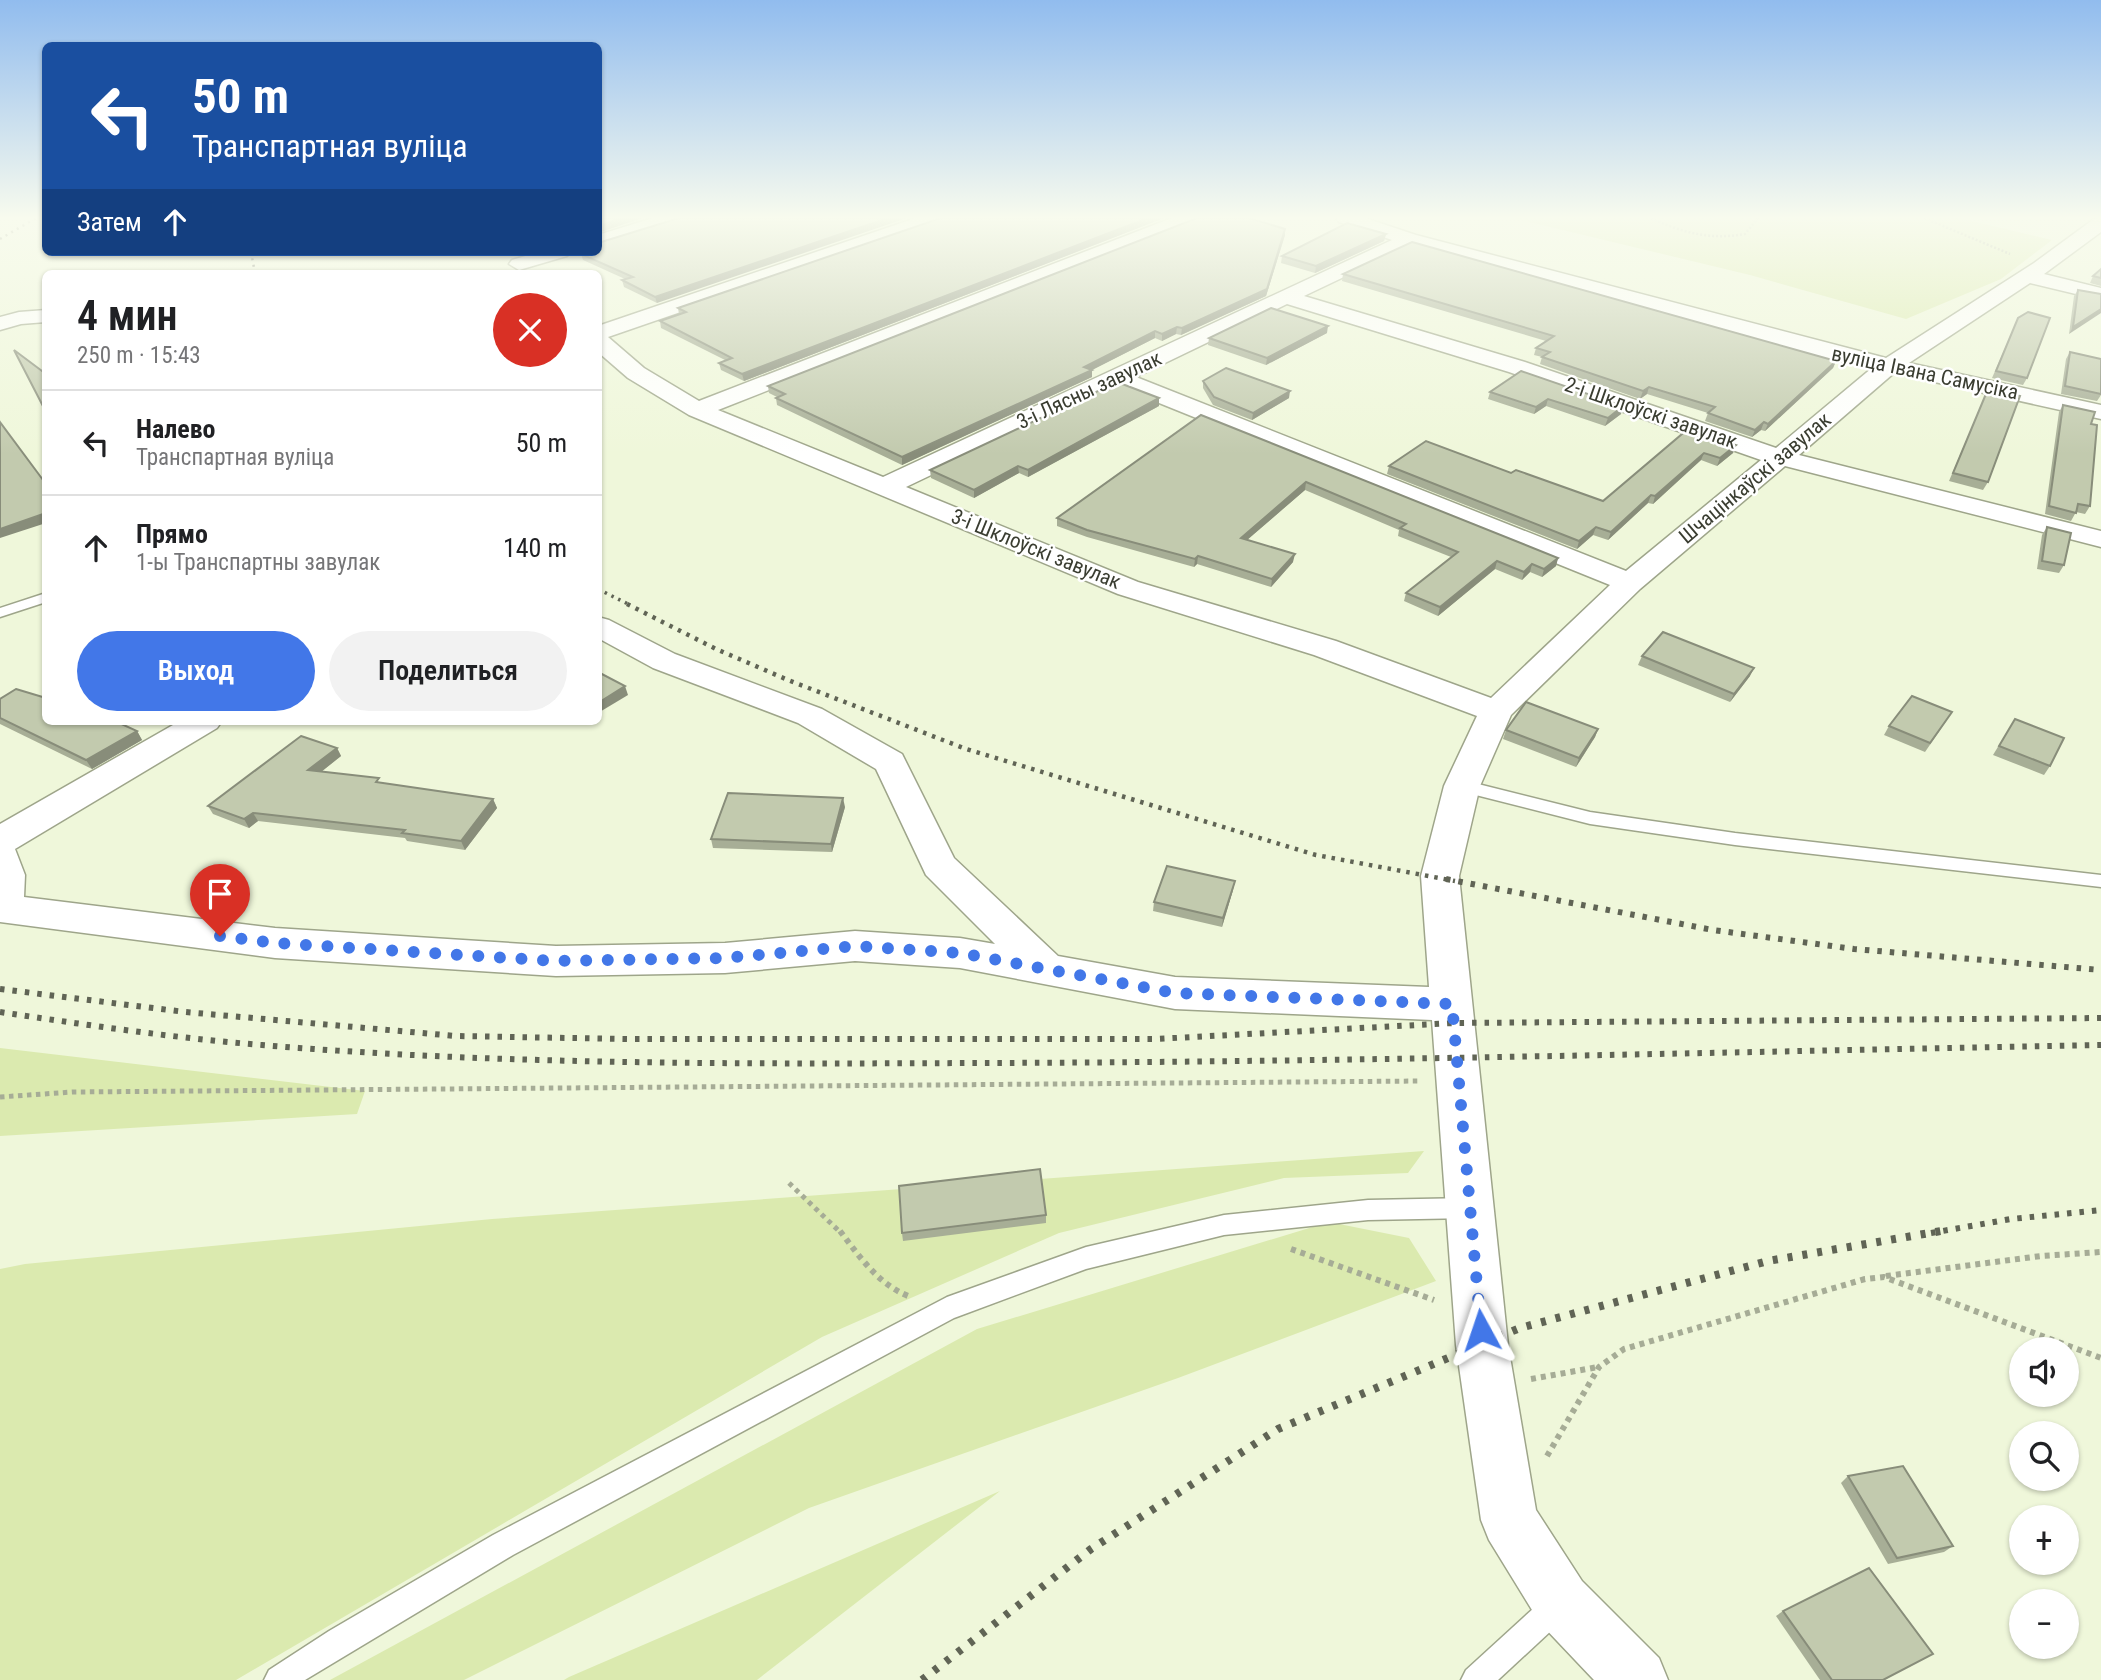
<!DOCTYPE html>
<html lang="ru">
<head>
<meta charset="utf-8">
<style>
  :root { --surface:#fff; --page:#f2f2f2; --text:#202124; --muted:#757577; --line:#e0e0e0; --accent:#4277e8 }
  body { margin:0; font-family:"Roboto Condensed",sans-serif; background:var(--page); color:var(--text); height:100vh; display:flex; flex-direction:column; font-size:26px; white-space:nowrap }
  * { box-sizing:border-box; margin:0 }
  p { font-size:23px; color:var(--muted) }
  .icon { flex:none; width:38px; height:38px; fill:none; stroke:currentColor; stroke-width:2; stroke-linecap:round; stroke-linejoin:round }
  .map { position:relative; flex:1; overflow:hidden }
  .sheet { position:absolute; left:42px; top:270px; width:560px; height:455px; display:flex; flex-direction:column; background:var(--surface); border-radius:10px; box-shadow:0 2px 5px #0004 }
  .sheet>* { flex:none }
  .hud { position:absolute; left:42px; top:42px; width:560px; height:214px; border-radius:10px; box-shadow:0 2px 5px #0004; background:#1a4fa0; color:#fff; overflow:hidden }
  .controls { position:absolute; left:2009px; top:1337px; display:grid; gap:14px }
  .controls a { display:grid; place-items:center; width:70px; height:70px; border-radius:50%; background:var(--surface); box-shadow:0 2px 5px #0004; font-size:35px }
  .pin { position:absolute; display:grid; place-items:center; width:60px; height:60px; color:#fff; margin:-72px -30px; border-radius:50% 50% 50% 0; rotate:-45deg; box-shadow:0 0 7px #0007 }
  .pin .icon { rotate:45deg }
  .me { position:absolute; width:77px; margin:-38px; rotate:355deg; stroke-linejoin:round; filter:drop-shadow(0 0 5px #0008) }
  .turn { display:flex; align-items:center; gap:24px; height:147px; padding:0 35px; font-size:32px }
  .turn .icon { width:91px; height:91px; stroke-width:2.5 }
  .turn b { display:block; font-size:49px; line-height:60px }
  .then { display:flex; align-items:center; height:66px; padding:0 35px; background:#0003; gap:14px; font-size:26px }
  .round { display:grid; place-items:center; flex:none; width:74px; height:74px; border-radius:37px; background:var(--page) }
  .summary { display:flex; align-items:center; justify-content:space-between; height:119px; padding:0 35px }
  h1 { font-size:42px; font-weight:600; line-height:52px }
  .button { display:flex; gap:14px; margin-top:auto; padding:14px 35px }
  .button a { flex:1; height:80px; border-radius:42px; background:var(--accent); color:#fff; font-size:28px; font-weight:600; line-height:80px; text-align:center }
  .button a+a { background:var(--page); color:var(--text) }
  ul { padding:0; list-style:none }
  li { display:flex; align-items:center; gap:21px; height:105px; padding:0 35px; border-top:2px solid var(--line) }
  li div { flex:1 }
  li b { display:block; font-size:26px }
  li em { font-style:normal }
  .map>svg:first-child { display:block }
</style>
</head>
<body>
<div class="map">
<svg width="2101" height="1680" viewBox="0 0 2101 1680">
  <rect width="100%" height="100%" fill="#eff7da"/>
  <!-- green -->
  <g fill="#dbeaaf">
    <polygon points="1513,218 1959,218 2052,240 2001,279 1906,319 1750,275"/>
    <polygon points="0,1048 365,1091 357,1114 0,1136"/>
    <polygon points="1424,1151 1408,1173 1284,1178 1059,1233 822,1337 236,1680 0,1680 0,1269 25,1264 492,1219"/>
    <polygon points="1329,1222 1409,1238 1436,1281 1178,1378 809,1508 464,1680 330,1680 977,1329"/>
    <polygon points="1000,1491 757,1680 564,1680 569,1677"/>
  </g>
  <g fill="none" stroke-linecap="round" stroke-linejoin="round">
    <defs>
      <g id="lane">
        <polygon points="46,593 46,602 0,617 0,608"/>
        <polygon points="1462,780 1590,812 1735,833 2101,875 2101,887 1735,845 1590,824 1456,790 1454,786"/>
        <polygon points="1470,1198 1478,1201 1481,1208 1478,1215 1470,1218 1368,1220 1224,1235 1086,1269 954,1318 513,1555 305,1680 264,1680 269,1670 329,1631 493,1535 947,1297 1086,1247 1224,1215 1368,1200"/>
        <polygon points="1556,1593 1566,1597 1570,1607 1566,1617 1498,1680 1461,1680 1466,1670 1546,1597"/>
      </g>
      <g id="street">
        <polygon points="653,218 683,218 680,222 598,247 598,235"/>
        <path d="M 916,218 L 944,218 L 941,222 L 608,337 L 644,368 L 699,401 L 1172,218 L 1199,218 L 1196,222 L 718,410 L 883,477 L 1392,240 L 1339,222 L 1336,218 L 1365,218 L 1416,235 L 1886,358 L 2034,263 L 2094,219 L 2101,218 L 2101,232 L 2044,274 L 2101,288 L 2101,300 L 2030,283 L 1909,363 L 2101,405 L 2101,419 L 1894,373 L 1799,455 L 2101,531 L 2101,547 L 1785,466 L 1640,589 L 1511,715 L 1480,786 L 1459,876 L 1508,1345 L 1536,1510 L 1582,1581 L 1659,1658 L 1668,1680 L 1594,1680 L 1540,1623 L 1489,1540 L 1481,1520 L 1456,1345 L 1432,1020 L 1175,1009 L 960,968 L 855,961 L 725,973 L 556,976 L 275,958 L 0,922 L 0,824 L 180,721 L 222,721 L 217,728 L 15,849 L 25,875 L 24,897 L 275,928 L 556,946 L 725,943 L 855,931 L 960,938 L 995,944 L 926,875 L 876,769 L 798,723 L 653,668 L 598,638 L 598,617 L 609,620 L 675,654 L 822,709 L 902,754 L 954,858 L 1058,956 L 1175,977 L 1429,987 L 1421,876 L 1444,786 L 1477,716 L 1314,655 L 1118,594 L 689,415 L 628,378 L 598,352 L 598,326 ZM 1411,245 L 1825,358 L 1872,368 L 1776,448 L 1525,362 L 1304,296 ZM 1287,304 L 1509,372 L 1761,460 L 1626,571 L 1136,377 ZM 1117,386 L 1610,585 L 1491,698 L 1336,641 L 1138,582 L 906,487 Z"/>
        <polygon points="539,252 570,252 567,256 519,270 509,264 512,260"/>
        <polygon points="46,310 46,322 21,324 0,330 0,317 19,312"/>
      </g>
    </defs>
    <!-- lane casing -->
    <use href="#lane" stroke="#9ea58a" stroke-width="3"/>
    <!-- street casing -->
    <use href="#street" stroke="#9ea58a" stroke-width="3"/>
    <!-- path-far2 -->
    <g stroke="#a6ac96" stroke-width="2.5" stroke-dasharray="2 2" stroke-linecap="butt">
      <path d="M 1651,218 C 1683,233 1710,240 1745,234 L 1758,218"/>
      <polyline points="1924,218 2010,254"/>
    </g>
    <!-- path-far1 -->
    <g stroke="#a6ac96" stroke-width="5" stroke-dasharray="4.5 4.5" stroke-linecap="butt">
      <polyline points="0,1097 72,1092 1420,1081"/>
      <polyline points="789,1183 841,1233"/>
    </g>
    <!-- path -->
    <g stroke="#a6ac96" stroke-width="6" stroke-dasharray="5 5" stroke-linecap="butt">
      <path d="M 840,1231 C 860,1257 877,1283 908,1296"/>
      <polyline points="1291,1249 1434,1300"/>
      <polyline points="1886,1276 2041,1256 2101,1252"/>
      <polyline points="1531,1379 1598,1367"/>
      <polyline points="1547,1456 1599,1367 1624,1349 1865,1279 1884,1277 2101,1358"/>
    </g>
    <!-- lane -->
    <use href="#lane" fill="#fff" fill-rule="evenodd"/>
    <!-- street -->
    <use href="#street" fill="#fff" fill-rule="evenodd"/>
    <!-- rail-far4 -->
    <g stroke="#606455" stroke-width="2.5" stroke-dasharray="2 4.5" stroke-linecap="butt">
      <polyline points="0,239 36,218"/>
      <polyline points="251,252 255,273"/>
    </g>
    <!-- rail-far3 -->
    <polyline stroke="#606455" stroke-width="3.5" stroke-dasharray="2.5 5" stroke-linecap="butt" points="598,589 630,605"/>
    <!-- rail-far2 -->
    <polyline stroke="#606455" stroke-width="4.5" stroke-dasharray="3.5 6" stroke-linecap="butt" points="627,604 716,649 788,680 966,749 1316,855 1455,881"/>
    <!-- rail-far1 -->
    <g stroke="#606455" stroke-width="6" stroke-dasharray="4.5 8" stroke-linecap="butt">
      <polyline points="1446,879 1713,930 1854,949 2101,970"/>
      <polyline points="0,989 185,1012 456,1036 628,1039 1156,1039 1454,1023 2101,1018"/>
      <path d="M 0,1012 C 87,1025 174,1038 262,1045 C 501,1065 741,1064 981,1063 C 1354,1062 1728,1052 2101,1045"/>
      <polyline points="1931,1233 2011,1219 2101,1210"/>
    </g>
    <!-- rail -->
    <polyline stroke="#606455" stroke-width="8" stroke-dasharray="5 10" stroke-linecap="butt" points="922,1680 1091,1549 1278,1429 1520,1328 1768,1261 1941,1231"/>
  </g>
  <!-- wall -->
  <g fill="#a7ae96">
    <polygon points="679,218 657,303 624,287 622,280 625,279 583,260 581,254"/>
    <polygon points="941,218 1164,218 744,381 721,370 719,363 725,360 661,328 660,321 679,314 678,308"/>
    <polygon points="1386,234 1384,241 1315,273 1281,263 1282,256"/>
    <polygon points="1285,235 1266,296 1181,335 1176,334 1162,341 1155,338 1092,370 1092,377 902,465 777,405 776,398 777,397 769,393 768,386"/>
    <polygon points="2101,269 2101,286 2090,283 2093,276"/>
    <polygon points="1343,274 1836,361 1833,368 1765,431 1761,430 1752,437 1705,421 1708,413 1647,394 1640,399 1540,364 1542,357 1534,355 1536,348 1546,341 1342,281"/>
    <polygon points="2078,290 2101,294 2069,334 2074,296"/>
    <polygon points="2018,318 2027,378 2023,385 1992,378"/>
    <polygon points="1327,333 1266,365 1208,345 1209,338"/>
    <polygon points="2070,352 2101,359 2101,395 2097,401 2061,394 2066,359"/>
    <polygon points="1521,371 1621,414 1605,426 1546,406 1534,414 1488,399 1490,392"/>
    <polygon points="1203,381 1289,398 1252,420 1213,405 1203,388"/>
    <polygon points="1988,389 1988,482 1983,490 1949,481"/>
    <polygon points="2063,405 2091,424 2090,506 2085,514 2076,512 2071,521 2045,514 2059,412"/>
    <polygon points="1159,406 1028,477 1019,473 974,498 931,478 930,470"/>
    <polygon points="1201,415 1558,558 1556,566 1542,577 1530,572 1522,580 1495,569 1438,616 1404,601 1406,593 1451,557 1398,536 1399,530 1305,490 1247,540 1293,562 1271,587 1197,564 1194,567 1087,537 1057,526 1057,518"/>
    <polygon points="1688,429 1736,445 1733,453 1717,466 1701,460 1653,504 1648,503 1608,540 1593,535 1577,549 1387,474 1389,466 1511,473 1603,501"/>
    <polygon points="2047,527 2064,565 2059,573 2037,569 2042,535"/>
    <polygon points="1642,656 1750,676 1730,702 1638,665"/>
    <polygon points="0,699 137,731 142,740 92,769 0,724"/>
    <polygon points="2015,719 2050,766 2044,775 1993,755"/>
    <polygon points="1947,720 1925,752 1884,735 1889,726"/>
    <polygon points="1598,729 1595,737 1576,767 1503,739 1506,730"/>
    <polygon points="337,748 341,756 321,772 381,783 493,799 497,808 465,850 407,841 405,838 258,821 249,828 213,814 208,806"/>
    <polygon points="845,807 832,852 713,848 711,839"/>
    <polygon points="1233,890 1222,927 1153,911 1154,902"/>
    <polygon points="1046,1215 1046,1223 903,1241 902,1233"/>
    <polygon points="1848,1476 1953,1546 1944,1552 1888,1564 1841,1483"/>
    <polygon points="1783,1611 1884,1680 1820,1680 1776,1616"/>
  </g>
  <!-- shaded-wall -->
  <g fill="#888d7a">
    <polygon points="622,218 643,218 598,233 598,226"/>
    <polygon points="888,218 907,218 657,303 655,297"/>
    <polygon points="1148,218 1164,218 744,381 742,374"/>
    <polygon points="1285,229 1285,235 1266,296 1181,335 1182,328"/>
    <polygon points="1386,234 1384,241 1315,273 1316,266"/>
    <polygon points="2101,309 2101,313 2069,334 2073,327"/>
    <polygon points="1328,326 1327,333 1266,365 1267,358"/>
    <polygon points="1177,327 1176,334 1162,341 1162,334"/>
    <polygon points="1155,331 1155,338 1092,370 1092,377 902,465 902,457"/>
    <polygon points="1836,361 1833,368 1765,431 1768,424"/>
    <polygon points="1649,387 1647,394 1640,399 1643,391"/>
    <polygon points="1290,391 1289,398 1252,420 1253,413"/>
    <polygon points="1159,398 1159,406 1028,477 1028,470"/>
    <polygon points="1548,399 1546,406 1534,414 1536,407"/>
    <polygon points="1623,406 1621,414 1605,426 1608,418"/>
    <polygon points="1764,422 1761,430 1752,437 1755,430"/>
    <polygon points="1736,445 1733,453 1717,466 1720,458"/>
    <polygon points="1704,453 1701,460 1653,504 1655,496"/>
    <polygon points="1018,466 1019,473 974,498 974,490"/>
    <polygon points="1306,482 1305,490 1240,546 1241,538"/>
    <polygon points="1651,495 1648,503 1608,540 1611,532"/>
    <polygon points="46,513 46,523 0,538 0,529"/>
    <polygon points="1596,527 1593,535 1577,549 1579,541"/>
    <polygon points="1295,554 1293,562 1271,587 1272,579"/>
    <polygon points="1198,556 1197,564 1194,567 1195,559"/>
    <polygon points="1558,558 1556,566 1542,577 1544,569"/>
    <polygon points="1497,561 1495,569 1438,616 1440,607"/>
    <polygon points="1532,564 1530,572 1522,580 1524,572"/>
    <polygon points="1754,668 1750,676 1730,702 1734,694"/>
    <polygon points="625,686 628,695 598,713 598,703"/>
    <polygon points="1598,729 1595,737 1576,767 1579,758"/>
    <polygon points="137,731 142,740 92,769 86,760"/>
    <polygon points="337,748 341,756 312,779 308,770"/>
    <polygon points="843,798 845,807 832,852 831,844"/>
    <polygon points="493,799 497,808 465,850 461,841"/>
    <polygon points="253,813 258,821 249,828 244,819"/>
    <polygon points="1235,881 1233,890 1222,927 1223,918"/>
  </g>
  <!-- building -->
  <g fill="#c2caae" stroke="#888d7a" stroke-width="2">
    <polygon points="598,218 622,218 598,226"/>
    <polygon points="679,218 888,218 655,297 622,280 633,277 581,254 587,252 598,252 598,243"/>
    <polygon points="941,218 1148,218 742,374 719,363 732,358 660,321 686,312 678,308"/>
    <polygon points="1197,218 1249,218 1285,229 1267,289 1182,328 1177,327 1162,334 1155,331 1084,367 1092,370 902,457 776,398 785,394 768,386"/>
    <polygon points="1347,223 1386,234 1316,266 1282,256"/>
    <polygon points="1412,242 1836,361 1768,424 1764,422 1755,430 1708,413 1715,407 1649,387 1643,391 1542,357 1550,352 1536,348 1554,336 1343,274"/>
    <polygon points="2101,269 2101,278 2093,276"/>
    <polygon points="2078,290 2101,294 2101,309 2073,327"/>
    <polygon points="1271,308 1328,326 1267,358 1209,338"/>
    <polygon points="2028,312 2050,318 2027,378 1996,371 2018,318"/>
    <polygon points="14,350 46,374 46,412"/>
    <polygon points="2070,352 2101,359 2101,394 2065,386"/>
    <polygon points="1226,368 1290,391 1253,413 1214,397 1203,381"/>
    <polygon points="1521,371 1623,406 1608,418 1548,399 1536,407 1490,392"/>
    <polygon points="1117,382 1159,398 1028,470 1018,466 974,490 930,470"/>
    <polygon points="1988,389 2020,396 1988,482 1953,473"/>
    <polygon points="2063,405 2095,412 2091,424 2097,425 2090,506 2078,504 2076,513 2049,506"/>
    <polygon points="1201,415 1558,558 1544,569 1532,564 1524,572 1497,561 1440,607 1406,593 1458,552 1400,528 1406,524 1306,482 1241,538 1295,554 1272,579 1198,556 1195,559 1087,530 1057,518"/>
    <polygon points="0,422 46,484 46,513 0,529"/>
    <polygon points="1688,429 1736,445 1720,458 1704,453 1655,496 1651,495 1611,532 1596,527 1579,541 1389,466 1426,441 1511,473 1516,470 1603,501"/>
    <polygon points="2047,527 2071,533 2064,565 2042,561"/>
    <polygon points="1663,632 1754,668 1734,694 1642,656"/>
    <polygon points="598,672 625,686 598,703"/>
    <polygon points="16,689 46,698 46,721 115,721 137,731 86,760 0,718 0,699"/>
    <polygon points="1912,696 1952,712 1930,743 1889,726"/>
    <polygon points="1526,702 1598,729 1579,758 1506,730"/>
    <polygon points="2015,719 2064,738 2050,766 1999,746"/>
    <polygon points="301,736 337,748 308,770 379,778 376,782 493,799 461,841 402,833 405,830 253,813 244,819 208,806"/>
    <polygon points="728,793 843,798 831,844 711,839"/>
    <polygon points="1167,866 1235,881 1223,918 1154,902"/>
    <polygon points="1040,1169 1046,1215 902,1233 899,1186"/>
    <polygon points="1903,1466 1953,1546 1897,1558 1848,1476"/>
    <polygon points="1869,1568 1933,1654 1883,1680 1832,1680 1783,1611"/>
  </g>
  <!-- sky -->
  <linearGradient id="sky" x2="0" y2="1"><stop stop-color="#91bcee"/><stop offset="0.48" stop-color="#f8fbee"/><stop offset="1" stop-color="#f8fbee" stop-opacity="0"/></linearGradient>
  <rect width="2101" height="454" fill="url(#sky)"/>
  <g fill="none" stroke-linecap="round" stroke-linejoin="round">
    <!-- route -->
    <polyline stroke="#4277e8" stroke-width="12" stroke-dasharray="0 21.6" points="220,936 275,943 556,961 725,958 855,946 960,953 1175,993 1452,1004 1481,1330"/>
  </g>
  <g text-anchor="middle" stroke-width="5" stroke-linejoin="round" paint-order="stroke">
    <!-- far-street labels -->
    <g font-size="21" fill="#3a3d31" stroke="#fff">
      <text transform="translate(1925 373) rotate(12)" y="7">вуліца Івана Самусіка</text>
      <text transform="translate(1089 390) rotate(-25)" y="7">3-і Лясны завулак</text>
      <text transform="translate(1651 413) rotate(19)" y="7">2-і Шклоўскі завулак</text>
      <text transform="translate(1755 478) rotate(-40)" y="7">Шчацінкаўскі завулак</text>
      <text transform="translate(1036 549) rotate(22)" y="7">3-і Шклоўскі завулак</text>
    </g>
  </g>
</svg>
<div class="controls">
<a><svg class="icon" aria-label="sound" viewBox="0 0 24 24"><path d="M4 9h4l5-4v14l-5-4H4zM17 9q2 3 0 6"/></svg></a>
<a><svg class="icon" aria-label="search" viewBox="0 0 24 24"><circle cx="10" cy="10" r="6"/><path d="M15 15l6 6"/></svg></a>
<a>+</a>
<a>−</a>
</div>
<div class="pin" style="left:220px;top:936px;background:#d93025"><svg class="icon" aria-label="arrive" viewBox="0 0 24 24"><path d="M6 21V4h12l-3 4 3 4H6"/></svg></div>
<svg class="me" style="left:1481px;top:1330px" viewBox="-20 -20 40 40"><path d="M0-17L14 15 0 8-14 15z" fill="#4277e8" stroke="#fff" stroke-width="4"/></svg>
<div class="hud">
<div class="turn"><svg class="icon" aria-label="left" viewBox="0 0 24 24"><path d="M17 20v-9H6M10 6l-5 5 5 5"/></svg><div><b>50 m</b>Транспартная вуліца</div></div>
<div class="then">Затем<svg class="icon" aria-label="ahead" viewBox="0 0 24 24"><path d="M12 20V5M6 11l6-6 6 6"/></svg></div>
</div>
<section class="sheet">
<div class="summary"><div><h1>4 мин</h1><p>250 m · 15:43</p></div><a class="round" style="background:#d93025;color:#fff"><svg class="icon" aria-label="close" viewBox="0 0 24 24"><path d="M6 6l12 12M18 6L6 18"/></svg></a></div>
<ul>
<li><svg class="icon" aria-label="left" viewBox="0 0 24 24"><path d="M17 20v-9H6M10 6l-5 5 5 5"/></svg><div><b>Налево</b><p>Транспартная вуліца</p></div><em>50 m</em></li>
<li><svg class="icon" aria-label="ahead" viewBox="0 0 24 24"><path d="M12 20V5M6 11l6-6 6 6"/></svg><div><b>Прямо</b><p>1-ы Транспартны завулак</p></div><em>140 m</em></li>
</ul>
<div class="button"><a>Выход</a><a>Поделиться</a></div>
</section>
</div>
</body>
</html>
